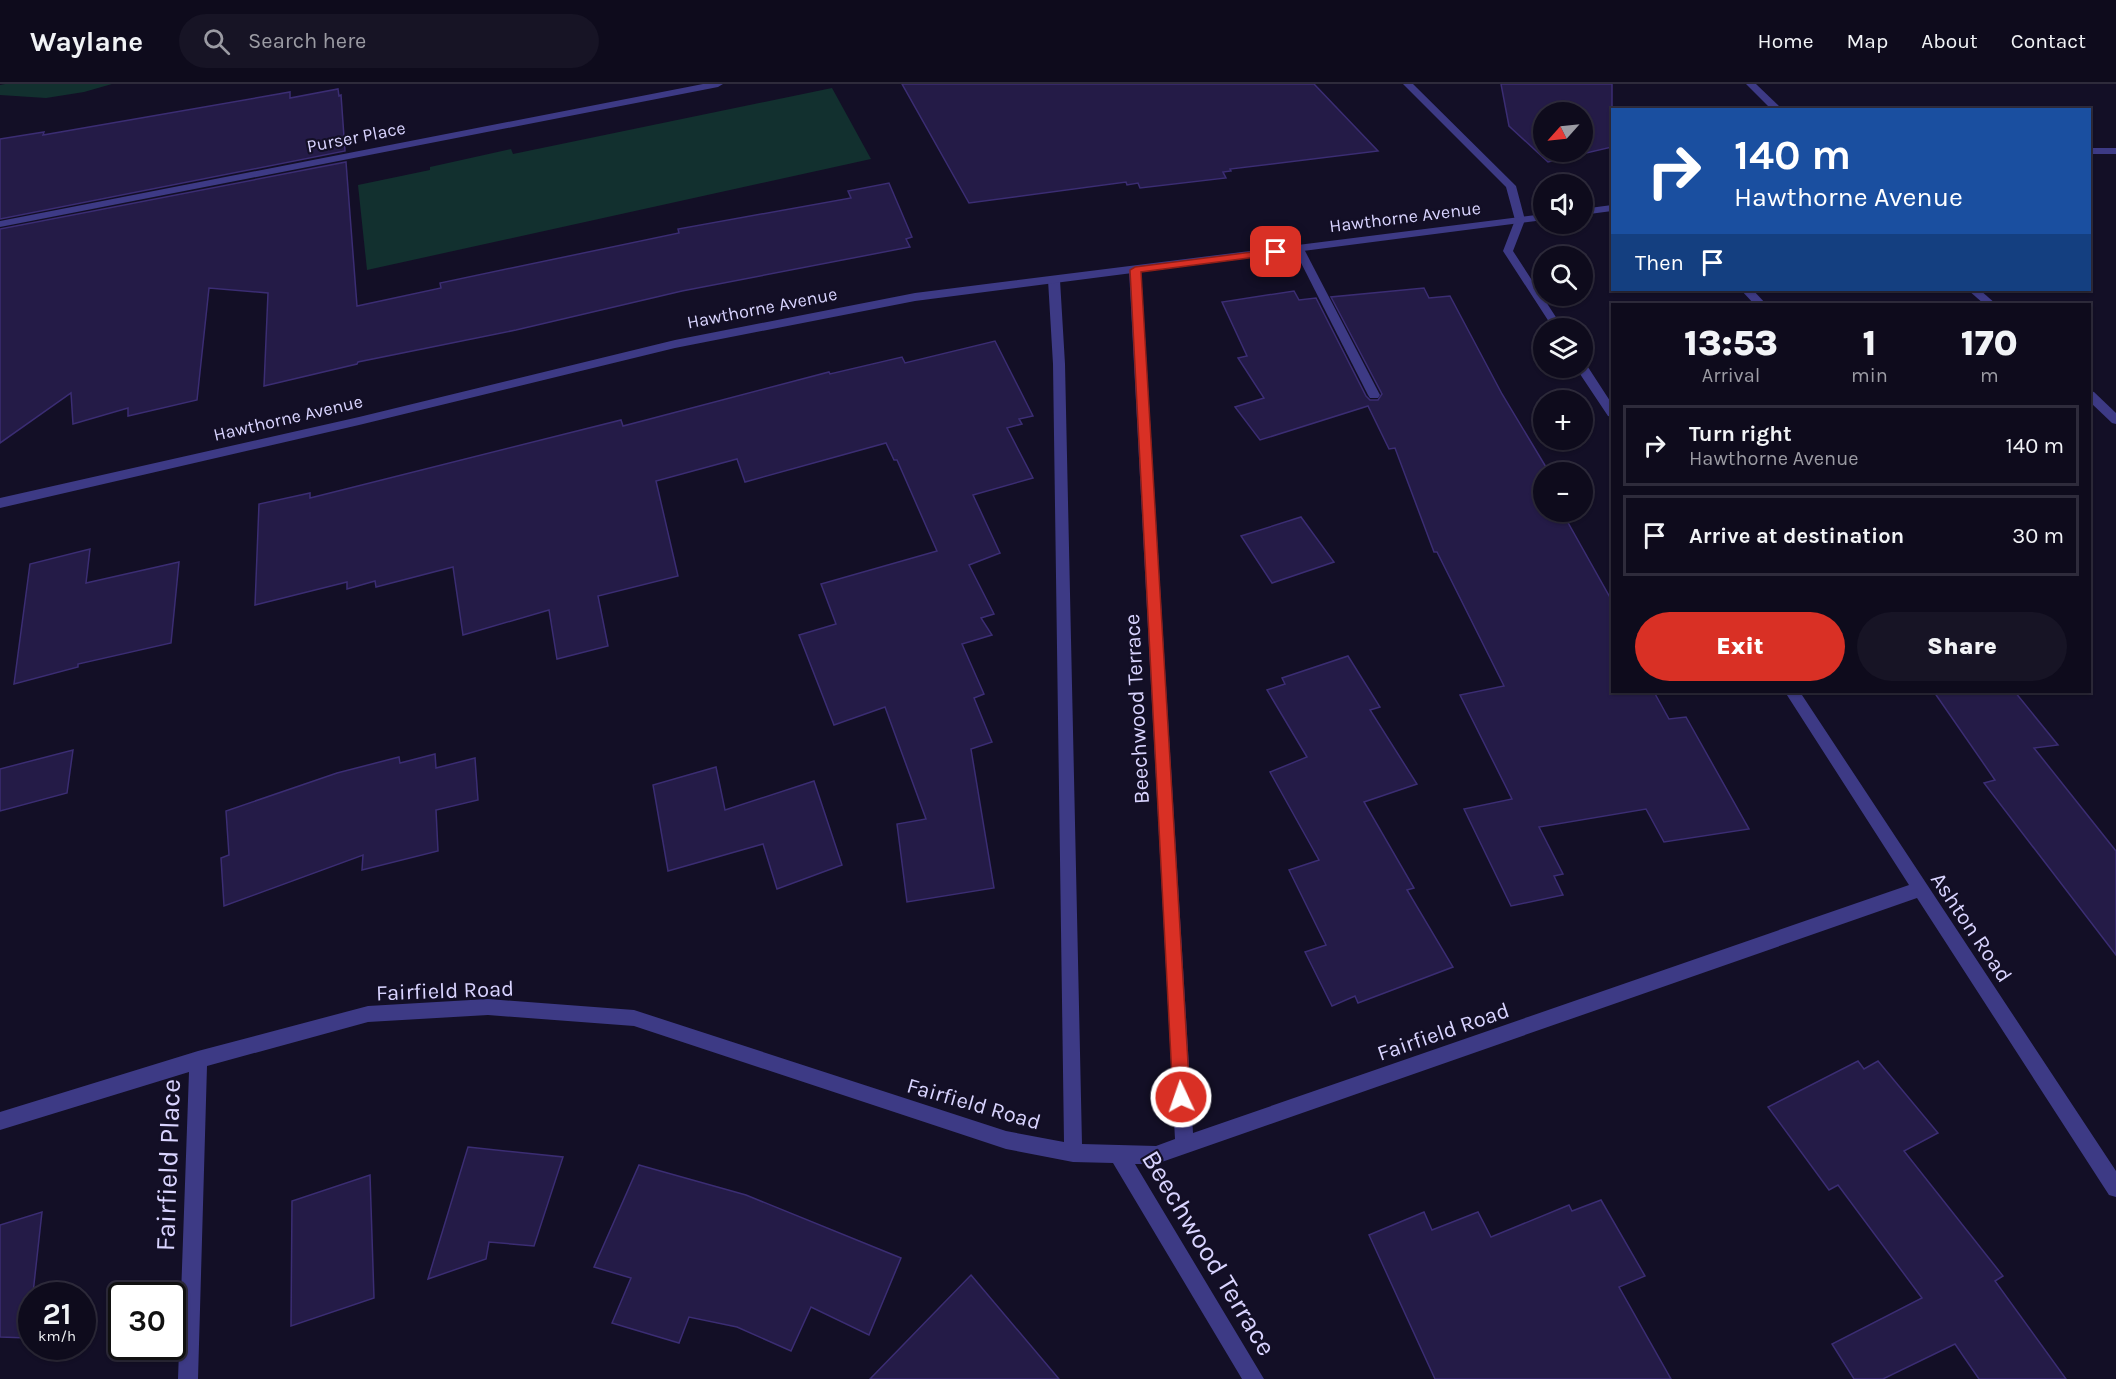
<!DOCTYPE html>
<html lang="en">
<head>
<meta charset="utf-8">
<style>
  :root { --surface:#0e0b1c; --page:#171425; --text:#f1f3f6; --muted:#9b9ba3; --line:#2e2b3b; --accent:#d93025 }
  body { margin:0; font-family:Karla,sans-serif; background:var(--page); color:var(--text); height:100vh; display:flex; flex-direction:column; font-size:22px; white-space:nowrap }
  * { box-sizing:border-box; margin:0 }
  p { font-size:20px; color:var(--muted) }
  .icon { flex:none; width:33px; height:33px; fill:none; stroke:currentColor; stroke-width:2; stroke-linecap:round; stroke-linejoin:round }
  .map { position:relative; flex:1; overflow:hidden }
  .sheet { position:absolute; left:1611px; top:219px; width:480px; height:390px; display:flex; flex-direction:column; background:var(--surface); border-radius:0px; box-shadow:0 2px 4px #0004,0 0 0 2px var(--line) }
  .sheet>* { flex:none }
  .guide { position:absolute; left:1611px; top:24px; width:480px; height:183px; border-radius:0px; box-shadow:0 2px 4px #0004,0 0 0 2px var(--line); background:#1a4fa0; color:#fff; overflow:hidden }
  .needle { width:39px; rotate:243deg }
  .controls { position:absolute; left:1533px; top:18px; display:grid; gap:12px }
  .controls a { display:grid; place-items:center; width:60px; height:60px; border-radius:50%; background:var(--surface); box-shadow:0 2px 4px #0004,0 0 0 2px var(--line); font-size:30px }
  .speed { position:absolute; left:18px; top:1198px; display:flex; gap:12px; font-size:30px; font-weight:700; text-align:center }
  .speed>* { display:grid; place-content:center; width:78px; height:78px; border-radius:50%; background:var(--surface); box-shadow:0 2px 4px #0004,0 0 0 2px var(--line); line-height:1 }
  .speed small { font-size:15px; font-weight:400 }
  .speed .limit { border:3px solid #111; border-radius:9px; background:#fff; color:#111 }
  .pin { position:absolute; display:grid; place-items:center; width:51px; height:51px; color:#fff; margin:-26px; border-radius:12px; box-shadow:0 3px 9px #0006 }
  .me { position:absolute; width:66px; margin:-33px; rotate:357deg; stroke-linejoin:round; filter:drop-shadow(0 0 4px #0008) }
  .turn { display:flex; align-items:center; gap:21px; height:126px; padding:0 24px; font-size:27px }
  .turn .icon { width:78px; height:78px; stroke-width:2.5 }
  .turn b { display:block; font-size:42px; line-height:51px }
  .then { display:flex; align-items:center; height:57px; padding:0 24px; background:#0003; gap:12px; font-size:22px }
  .eta { display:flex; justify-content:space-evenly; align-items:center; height:102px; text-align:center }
  .eta b { font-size:36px; font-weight:800; line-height:42px }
  .primary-button { display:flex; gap:12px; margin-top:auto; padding:12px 24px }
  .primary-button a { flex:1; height:69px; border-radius:36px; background:var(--accent); color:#fff; font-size:24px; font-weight:800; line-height:69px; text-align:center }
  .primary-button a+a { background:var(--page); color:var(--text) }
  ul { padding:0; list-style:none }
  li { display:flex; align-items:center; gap:18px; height:81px; margin:0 12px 9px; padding:0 12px; border:3px solid var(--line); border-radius:0px }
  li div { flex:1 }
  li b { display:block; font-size:22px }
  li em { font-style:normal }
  header { display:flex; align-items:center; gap:36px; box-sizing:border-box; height:84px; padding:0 30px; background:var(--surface); border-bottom:2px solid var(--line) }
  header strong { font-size:28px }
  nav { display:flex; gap:33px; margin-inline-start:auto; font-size:21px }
  .search { width:420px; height:54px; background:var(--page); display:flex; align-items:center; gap:15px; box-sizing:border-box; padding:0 21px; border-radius:33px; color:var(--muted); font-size:22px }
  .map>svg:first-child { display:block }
</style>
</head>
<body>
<header>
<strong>Waylane</strong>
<div class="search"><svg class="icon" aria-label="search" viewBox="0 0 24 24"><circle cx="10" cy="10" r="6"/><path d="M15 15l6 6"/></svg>Search here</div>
<nav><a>Home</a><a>Map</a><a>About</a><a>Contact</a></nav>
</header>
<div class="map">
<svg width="2116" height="1295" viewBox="0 0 2116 1295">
  <rect width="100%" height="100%" fill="#130f26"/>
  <!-- green -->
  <g fill="#12302f">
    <polygon points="5,0 112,0 84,8 46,14 0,11 0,1"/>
    <polygon points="832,4 871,75 367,186 358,101 430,86 430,83 511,65 513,70"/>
  </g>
  <!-- building -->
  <g fill="#241b47" stroke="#3b2d73" stroke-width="1.5" fill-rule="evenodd">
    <polygon points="902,0 1314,0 1378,67 1230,85 1231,87 1223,88 1226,94 1140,104 1138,99 1127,101 1126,98 969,119"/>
    <path d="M 1501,0 L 1612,0 L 1612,63 L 1548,78 L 1509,42 ZM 1544,28 L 1582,28 L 1582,68 L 1544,68 Z"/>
    <polygon points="338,5 339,12 341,11 345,67 0,135 0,55 44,48 43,51 290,8 290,14"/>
    <polygon points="346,78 357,222 441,204 440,199 679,149 678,145 851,114 848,107 889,99 912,153 906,155 910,163 682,207 516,246 358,278 357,280 264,302 268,209 209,204 197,316 128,332 128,324 73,340 71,309 0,359 0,145"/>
    <polygon points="1424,204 1429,214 1450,212 1502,310 1549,388 1540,388 1544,395 1544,428 1562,428 1612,517 1612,608 1654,608 1669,635 1686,633 1749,745 1664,758 1646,725 1539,743 1563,790 1554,792 1563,811 1511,822 1464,725 1512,715 1460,611 1504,602 1437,468 1434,468 1395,364 1389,365 1368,322 1260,356 1235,323 1264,314 1238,274 1247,272 1222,218 1294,207 1299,216 1316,214 1366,312 1370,316 1378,316 1382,310 1331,213"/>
    <polygon points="995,257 1033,332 1019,335 1022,340 1007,344 1033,394 973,411 1000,469 969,481 994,530 981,534 992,551 962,560 984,610 974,614 992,658 971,665 994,804 907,818 897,740 926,735 885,623 834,641 799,551 836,540 821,500 937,467 897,376 894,376 886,359 745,398 737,375 656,397 678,492 598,512 608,562 557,575 549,526 463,551 453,483 376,503 375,497 347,505 347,498 255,521 259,420 310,409 310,414 621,336 623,342 829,288 830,290 902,273 905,279"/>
    <polygon points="1301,433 1334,478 1272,499 1241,452"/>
    <polygon points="90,465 86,499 179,478 171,559 78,580 78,583 14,600 30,480"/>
    <polygon points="1348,572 1380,623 1370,626 1417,700 1364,718 1414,804 1407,806 1453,883 1358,919 1355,912 1332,922 1305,868 1326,861 1289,786 1319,776 1270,688 1307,673 1267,606 1285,600 1282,594"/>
    <polygon points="1934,608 2015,608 2058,661 2034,664 2116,767 2116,871 1984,699 1995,696"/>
    <polygon points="73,666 67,709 0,727 0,685"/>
    <polygon points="435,670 436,684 475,674 478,716 436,726 438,767 362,786 363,771 224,822 221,774 229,771 226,727 337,689 399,673 400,679"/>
    <polygon points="716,683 725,726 814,697 842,781 777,805 763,760 668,787 653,701"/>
    <polygon points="1858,977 1864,985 1878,977 1938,1049 1904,1067 2003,1192 1995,1197 2066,1295 1979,1295 1955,1260 1883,1295 1854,1295 1832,1260 1922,1214 1838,1101 1829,1106 1768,1023"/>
    <polygon points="468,1063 563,1073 534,1162 489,1158 486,1175 428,1195"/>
    <polygon points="639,1081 746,1111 901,1174 869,1251 811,1223 791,1267 737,1243 689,1233 679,1259 612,1239 631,1194 594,1183"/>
    <polygon points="370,1091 374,1214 291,1242 292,1117"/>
    <polygon points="1601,1116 1645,1192 1619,1203 1671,1295 1435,1295 1369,1151 1424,1128 1432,1146 1478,1128 1491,1153 1569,1121 1572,1127"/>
    <polygon points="42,1128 28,1254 0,1253 0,1141"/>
    <polygon points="971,1191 1059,1295 870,1295"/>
  </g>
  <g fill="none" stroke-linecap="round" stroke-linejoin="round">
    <!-- service -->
    <g fill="#3d3a85" fill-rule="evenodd">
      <polygon points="1299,162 1304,165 1380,311 1378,314 1370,314 1368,311 1294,165"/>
      <polygon points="1741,206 1753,206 1766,220 1754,220"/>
    </g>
    <!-- minor -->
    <g fill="#3d3a85" fill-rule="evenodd">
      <polygon points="703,0 723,0 718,3 0,143 0,137"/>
      <polygon points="1403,0 1413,0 1516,102 1525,136 1513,167 1563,244 1553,244 1503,167 1515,136 1506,103"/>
      <polygon points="1746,0 1756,0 1783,26 1772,26"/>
      <polygon points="1135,183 1141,186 1193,1049 1909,801 1785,608 1800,608 2116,1087 2116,1113 2109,1111 1917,814 1156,1080 1135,1080 1264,1295 1242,1295 1113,1079 1073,1078 1006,1065 634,942 488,931 368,938 207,982 198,1295 178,1295 189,988 0,1046 0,1028 198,967 368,922 488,915 634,926 1006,1047 1064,1058 1053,280 1048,196 1054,193 1060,196 1065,280 1082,1060 1156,1062 1175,1055 1129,186"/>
      <polygon points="1968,206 1980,206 1996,220 1984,220"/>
      <polygon points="1582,279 1586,280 1612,320 1612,333 1608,332 1576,284 1582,284"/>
      <polygon points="2090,307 2094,308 2116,329 2116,340 2112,339 2090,318"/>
    </g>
    <!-- tertiary -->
    <g fill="#3d3a85" fill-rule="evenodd">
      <rect x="2090" y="64" width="26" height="6"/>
      <polygon points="1612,121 1612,127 1582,131 1582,125"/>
      <polygon points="1544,130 1544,136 915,217 675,264 359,341 0,424 0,414 359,333 675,256 915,209"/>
    </g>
  </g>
  <!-- route -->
  <polygon fill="#d93025" stroke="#8d1f18" stroke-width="1.5" points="1276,165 1281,168 1279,170 1141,188 1190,1013 1187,1019 1181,1021 1176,1019 1173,1013 1130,186 1135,183"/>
  <g text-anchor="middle" stroke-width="4.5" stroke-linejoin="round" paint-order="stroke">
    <!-- far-street labels -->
    <g font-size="18" fill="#d9d4ff" stroke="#130f26">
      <text transform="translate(356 53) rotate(-11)" y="6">Purser Place</text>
      <text transform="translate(1405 133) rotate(-7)" y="6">Hawthorne Avenue</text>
      <text transform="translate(762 224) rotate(-11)" y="6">Hawthorne Avenue</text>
      <text transform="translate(288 334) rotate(-13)" y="6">Hawthorne Avenue</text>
    </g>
    <!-- street labels -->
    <g font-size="22" fill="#d9d4ff" stroke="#130f26">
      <text transform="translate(1136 625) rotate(-93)" y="8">Beechwood Terrace</text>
      <text transform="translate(1972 843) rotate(56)" y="8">Ashton Road</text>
      <text transform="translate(445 906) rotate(-2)" y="8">Fairfield Road</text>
      <text transform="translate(1443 947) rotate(-19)" y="8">Fairfield Road</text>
      <text transform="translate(974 1019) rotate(16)" y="8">Fairfield Road</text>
    </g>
    <!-- near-street labels -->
    <g font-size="27" fill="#d9d4ff" stroke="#130f26">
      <text transform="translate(168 1081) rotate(-88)" y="9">Fairfield Place</text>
      <text transform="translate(1209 1169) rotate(59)" y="9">Beechwood Terrace</text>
    </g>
  </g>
</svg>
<div class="controls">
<a><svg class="needle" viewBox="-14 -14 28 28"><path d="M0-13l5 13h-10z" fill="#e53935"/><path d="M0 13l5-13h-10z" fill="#9b9ba3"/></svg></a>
<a><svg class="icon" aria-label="sound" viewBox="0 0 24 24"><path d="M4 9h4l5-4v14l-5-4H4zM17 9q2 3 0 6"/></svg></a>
<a><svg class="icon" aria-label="search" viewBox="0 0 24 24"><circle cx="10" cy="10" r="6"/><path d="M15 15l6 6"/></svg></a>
<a><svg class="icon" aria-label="layers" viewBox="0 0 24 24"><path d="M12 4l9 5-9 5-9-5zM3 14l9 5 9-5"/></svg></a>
<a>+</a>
<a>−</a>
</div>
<div class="speed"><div>21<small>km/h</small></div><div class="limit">30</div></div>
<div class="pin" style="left:1276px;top:168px;background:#d93025"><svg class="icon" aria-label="arrive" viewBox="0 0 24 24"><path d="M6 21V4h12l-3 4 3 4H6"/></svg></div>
<svg class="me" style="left:1181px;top:1013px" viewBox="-20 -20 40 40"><circle r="17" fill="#d93025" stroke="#fff" stroke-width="3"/><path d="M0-11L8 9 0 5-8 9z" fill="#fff"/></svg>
<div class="guide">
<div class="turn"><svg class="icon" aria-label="right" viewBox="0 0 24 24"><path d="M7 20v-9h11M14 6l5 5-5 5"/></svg><div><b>140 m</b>Hawthorne Avenue</div></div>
<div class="then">Then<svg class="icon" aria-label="arrive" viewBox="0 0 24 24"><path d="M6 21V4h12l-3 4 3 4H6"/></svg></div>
</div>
<section class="sheet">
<div class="eta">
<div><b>13:53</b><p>Arrival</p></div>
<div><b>1</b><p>min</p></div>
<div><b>170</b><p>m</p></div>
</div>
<ul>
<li><svg class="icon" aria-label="right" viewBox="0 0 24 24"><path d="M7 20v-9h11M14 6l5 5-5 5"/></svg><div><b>Turn right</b><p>Hawthorne Avenue</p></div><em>140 m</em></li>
<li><svg class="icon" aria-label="arrive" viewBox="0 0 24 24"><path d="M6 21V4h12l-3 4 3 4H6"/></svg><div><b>Arrive at destination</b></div><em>30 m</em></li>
</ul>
<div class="primary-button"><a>Exit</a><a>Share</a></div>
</section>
</div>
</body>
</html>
